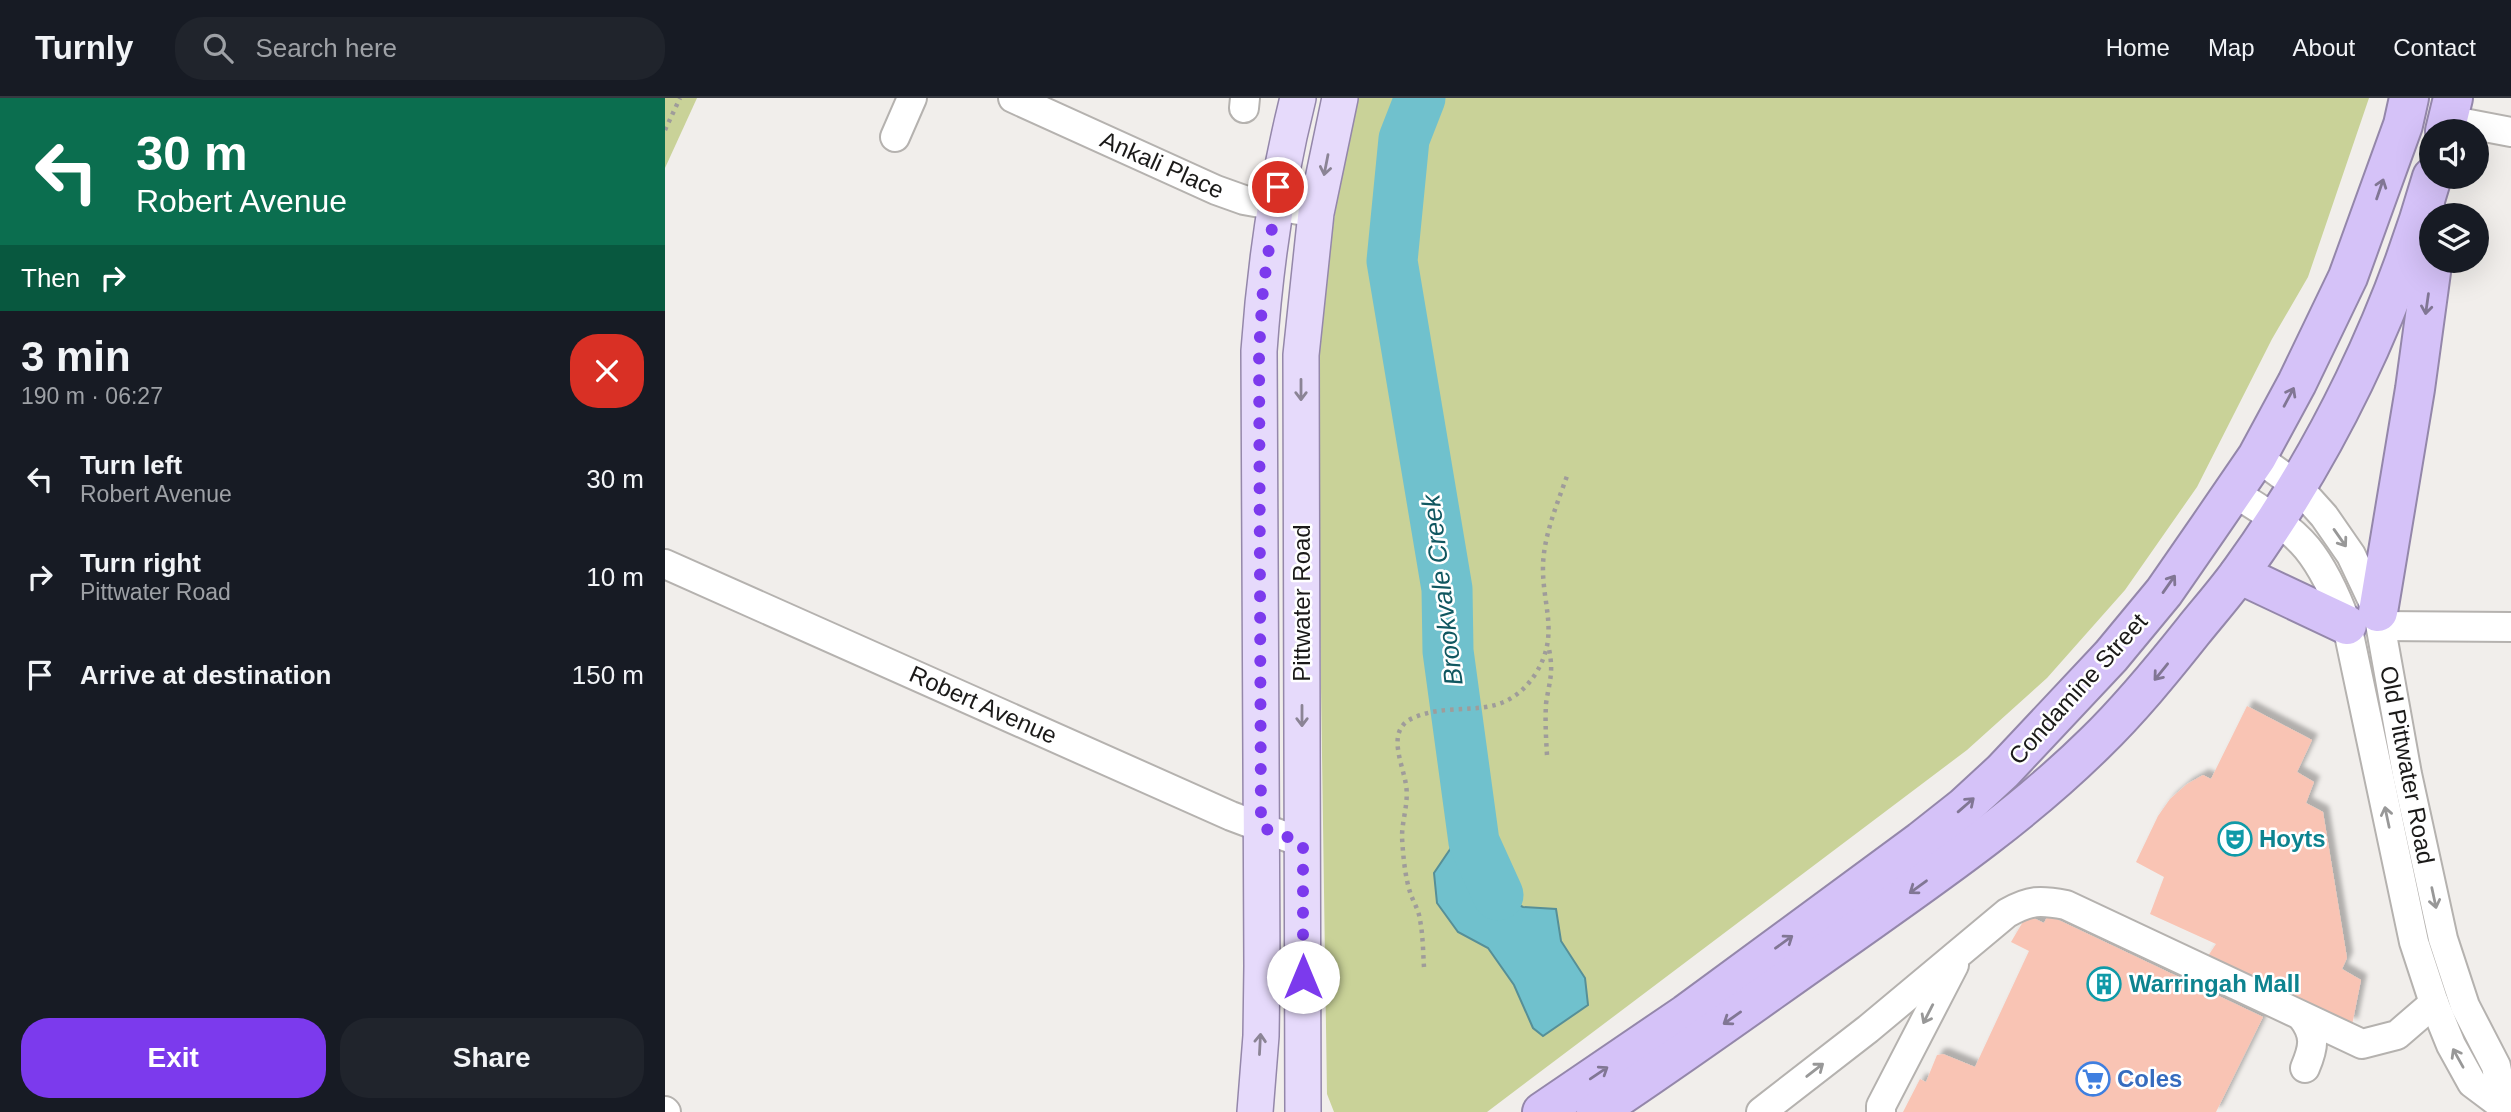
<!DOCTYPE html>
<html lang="en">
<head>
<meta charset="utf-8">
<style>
  :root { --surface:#171b24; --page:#20242c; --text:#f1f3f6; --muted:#9ea1a6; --line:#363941; --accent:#7c3aed }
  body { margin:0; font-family:Arial,sans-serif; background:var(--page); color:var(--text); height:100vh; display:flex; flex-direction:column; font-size:26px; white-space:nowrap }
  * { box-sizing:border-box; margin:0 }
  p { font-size:23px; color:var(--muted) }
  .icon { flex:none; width:38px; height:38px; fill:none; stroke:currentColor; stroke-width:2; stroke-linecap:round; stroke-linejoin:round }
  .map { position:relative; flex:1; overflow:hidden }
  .details { display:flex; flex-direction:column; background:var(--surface); width:665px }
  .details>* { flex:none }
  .hud { background:#0b6e4f; color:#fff; overflow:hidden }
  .fabs { position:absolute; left:1754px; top:21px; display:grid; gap:14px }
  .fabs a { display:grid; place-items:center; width:70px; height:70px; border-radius:50%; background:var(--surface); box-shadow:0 7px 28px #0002; font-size:35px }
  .pin { position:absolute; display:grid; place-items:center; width:60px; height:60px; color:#fff; margin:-30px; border:4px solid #fff; border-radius:50%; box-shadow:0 2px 7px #0007 }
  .me { position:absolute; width:77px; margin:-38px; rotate:0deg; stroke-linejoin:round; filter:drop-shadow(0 0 5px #0008) }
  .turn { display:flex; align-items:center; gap:24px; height:147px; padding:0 21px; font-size:32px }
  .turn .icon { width:91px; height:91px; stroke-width:2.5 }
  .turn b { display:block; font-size:49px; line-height:60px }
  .then { display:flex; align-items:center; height:66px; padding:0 21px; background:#0003; gap:14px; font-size:26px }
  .round { display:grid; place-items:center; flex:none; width:74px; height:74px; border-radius:28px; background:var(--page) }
  .summary { display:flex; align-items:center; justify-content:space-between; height:119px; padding:0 21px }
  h1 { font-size:42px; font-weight:700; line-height:52px }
  .cta { display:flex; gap:14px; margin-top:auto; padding:14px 21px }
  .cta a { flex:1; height:80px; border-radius:28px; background:var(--accent); color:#fff; font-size:28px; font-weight:700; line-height:80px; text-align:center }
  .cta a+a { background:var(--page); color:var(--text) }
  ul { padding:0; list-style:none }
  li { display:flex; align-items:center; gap:21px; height:98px; padding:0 21px }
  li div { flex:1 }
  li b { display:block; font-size:26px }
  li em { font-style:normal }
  header { display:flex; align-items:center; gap:42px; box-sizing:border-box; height:98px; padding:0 35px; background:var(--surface); border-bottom:2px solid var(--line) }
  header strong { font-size:33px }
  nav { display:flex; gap:38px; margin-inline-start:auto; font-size:24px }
  .search { width:490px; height:63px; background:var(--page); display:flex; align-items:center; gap:18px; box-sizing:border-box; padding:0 24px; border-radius:28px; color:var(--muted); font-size:26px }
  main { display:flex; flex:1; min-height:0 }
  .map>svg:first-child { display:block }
</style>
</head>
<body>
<header>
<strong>Turnly</strong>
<div class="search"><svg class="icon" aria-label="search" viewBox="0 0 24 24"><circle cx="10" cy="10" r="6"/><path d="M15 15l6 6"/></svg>Search here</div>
<nav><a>Home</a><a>Map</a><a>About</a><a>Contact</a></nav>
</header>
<main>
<section class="details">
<div class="hud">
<div class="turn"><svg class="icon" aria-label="left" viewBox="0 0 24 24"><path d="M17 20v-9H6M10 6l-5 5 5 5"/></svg><div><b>30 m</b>Robert Avenue</div></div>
<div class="then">Then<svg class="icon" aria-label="right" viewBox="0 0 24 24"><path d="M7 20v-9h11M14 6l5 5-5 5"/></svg></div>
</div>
<div class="summary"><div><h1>3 min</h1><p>190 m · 06:27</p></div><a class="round" style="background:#d93025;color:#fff"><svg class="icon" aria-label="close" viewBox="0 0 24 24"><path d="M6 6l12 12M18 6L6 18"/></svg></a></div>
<ul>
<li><svg class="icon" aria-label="left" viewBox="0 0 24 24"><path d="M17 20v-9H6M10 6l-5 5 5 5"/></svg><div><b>Turn left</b><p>Robert Avenue</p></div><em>30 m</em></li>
<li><svg class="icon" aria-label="right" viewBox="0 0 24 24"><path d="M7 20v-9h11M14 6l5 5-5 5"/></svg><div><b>Turn right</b><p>Pittwater Road</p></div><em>10 m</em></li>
<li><svg class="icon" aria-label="arrive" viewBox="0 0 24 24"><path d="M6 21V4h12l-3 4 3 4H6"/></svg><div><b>Arrive at destination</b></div><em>150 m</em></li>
</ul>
<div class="cta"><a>Exit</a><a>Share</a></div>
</section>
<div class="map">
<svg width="1846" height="1014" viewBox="0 0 1846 1014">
  <defs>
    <filter id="shadow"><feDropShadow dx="6" dy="-6" stdDeviation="2" flood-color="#0004"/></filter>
  </defs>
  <rect width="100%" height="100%" fill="#f1eeeb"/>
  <!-- green -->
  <g fill="#c9d298">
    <polygon points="0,0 32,0 0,70"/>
    <polygon points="691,0 1704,0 1643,179 1607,241 1532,389 1460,492 1382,580 1302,652 822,1014 669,1014 662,996 651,251 681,36"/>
  </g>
  <!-- water -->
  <polygon fill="#70c1cd" stroke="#568f97" stroke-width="2" points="818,728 848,804 858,809 891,811 896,843 920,880 923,907 878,938 868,930 849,887 823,850 793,834 772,805 769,775 792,741"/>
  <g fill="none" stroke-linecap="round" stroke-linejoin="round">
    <!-- river -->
    <polyline stroke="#70c1cd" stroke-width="51" points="755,0 739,41 727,163 782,491 783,553 809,744 833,797"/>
  </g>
  <!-- building -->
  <g fill="#f9c4b4" filter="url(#shadow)">
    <polygon points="1582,608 1647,642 1632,674 1649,684 1641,705 1658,714 1682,860 1677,871 1696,882 1687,927 1541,861 1551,846 1485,816 1499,779 1471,764 1493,718 1505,701 1522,686 1538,677 1546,681"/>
    <polygon points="1362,817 1379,825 1383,817 1598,919 1551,1014 1238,1014 1255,981 1261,984 1272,957 1278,956 1310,969 1364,853 1346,844"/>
  </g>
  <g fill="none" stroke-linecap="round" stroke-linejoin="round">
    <defs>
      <g id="minor">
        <polyline points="348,0 551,92 579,102 651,115"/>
        <polyline points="579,10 580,0"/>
        <polyline points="1783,22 1846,34"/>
        <polyline points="230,39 247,0"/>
        <polyline points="1592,359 1632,388 1659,418 1686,457 1713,514 1742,676 1778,841 1800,908 1831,968 1839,1009 1842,1014"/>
        <path d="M 1568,394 C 1593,410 1622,426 1642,450 C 1660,472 1672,500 1682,527 L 1749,844 L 1769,905 L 1786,947 L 1807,985 L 1839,1009"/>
        <polyline points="0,466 566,718 638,745"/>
        <polyline points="1716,528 1846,529"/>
        <path d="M 1637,919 C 1651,937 1649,949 1640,970"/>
        <polyline points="0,1013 1,1014"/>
        <path d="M 1096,1014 L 1203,931 L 1342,815 C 1365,802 1375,802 1401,807 L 1697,946 L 1732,937 L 1769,905"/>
        <polyline points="1216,1014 1216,1008 1289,867"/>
      </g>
      <g id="major">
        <path d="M 590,1014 L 596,938 L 597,868 L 594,253 C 600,167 612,84 633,0"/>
        <polyline points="638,1014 636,257 651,115 675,0"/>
      </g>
      <g id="highway">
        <polyline points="1780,33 1788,0"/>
        <polyline points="1574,476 1682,527"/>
        <polyline points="1713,514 1750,291 1766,174 1765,119"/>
        <polyline points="877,1014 1021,916 1256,743 1299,709 1338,673 1446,558 1499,494 1544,429 1592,359 1632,285 1683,179 1738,27 1744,0"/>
        <path d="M 931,1014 C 1016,958 1098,898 1181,840 C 1267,779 1355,719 1430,645 C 1466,610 1497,572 1528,533 C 1544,513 1561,494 1576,473 C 1662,354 1727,219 1767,79"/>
      </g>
    </defs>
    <!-- minor casing -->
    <use href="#minor" stroke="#b5b2af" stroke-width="32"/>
    <!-- major casing -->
    <use href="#major" stroke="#9487aa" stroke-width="38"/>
    <!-- highway casing -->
    <use href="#highway" stroke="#9487aa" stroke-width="42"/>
    <!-- path -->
    <g stroke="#9f9c9a" stroke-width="4.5" stroke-dasharray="3.5 5" stroke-linecap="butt">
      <polyline points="0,32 15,0"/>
      <path d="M 882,657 C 881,640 880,623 881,606 C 884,584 889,576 884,551"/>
      <path d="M 759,869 C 758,854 758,837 755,822 C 754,813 749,805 746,797 C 740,780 738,757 737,739 C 737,722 744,704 741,687 C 738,666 720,632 748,620 C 793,600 837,628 871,575 C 895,536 877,508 878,467 C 879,436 893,404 903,375"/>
    </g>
    <!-- minor -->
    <use href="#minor" stroke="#fff" stroke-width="28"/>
    <!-- major -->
    <use href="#major" stroke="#e6dafb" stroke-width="35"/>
    <!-- highway -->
    <use href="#highway" stroke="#d5c2f8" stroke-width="38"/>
  </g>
  <!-- one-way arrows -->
  <defs><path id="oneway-shaft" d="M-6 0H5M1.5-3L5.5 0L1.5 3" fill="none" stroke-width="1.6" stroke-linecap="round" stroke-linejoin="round" transform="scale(1.75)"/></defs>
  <g stroke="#8b8495">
    <use href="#oneway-shaft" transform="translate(661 67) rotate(101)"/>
    <use href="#oneway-shaft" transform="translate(636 292) rotate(90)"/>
    <use href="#oneway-shaft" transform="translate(637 618) rotate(90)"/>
    <use href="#oneway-shaft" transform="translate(595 946) rotate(-87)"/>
  </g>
  <g stroke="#817694">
    <use href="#oneway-shaft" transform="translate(1715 91) rotate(-71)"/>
    <use href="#oneway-shaft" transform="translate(1762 206) rotate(98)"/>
    <use href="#oneway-shaft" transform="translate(1624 299) rotate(-62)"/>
    <use href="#oneway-shaft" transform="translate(1504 486) rotate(-55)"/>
    <use href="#oneway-shaft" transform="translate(1496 574) rotate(129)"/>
    <use href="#oneway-shaft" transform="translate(1301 707) rotate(-41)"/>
    <use href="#oneway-shaft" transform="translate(1253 789) rotate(144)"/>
    <use href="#oneway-shaft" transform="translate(1119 844) rotate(-36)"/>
    <use href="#oneway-shaft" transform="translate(1067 920) rotate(145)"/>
    <use href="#oneway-shaft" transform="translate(934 975) rotate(-34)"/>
  </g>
  <g stroke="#989898">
    <use href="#oneway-shaft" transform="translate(1675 440) rotate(55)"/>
    <use href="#oneway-shaft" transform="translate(1722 719) rotate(-102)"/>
    <use href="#oneway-shaft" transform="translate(1769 800) rotate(78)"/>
    <use href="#oneway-shaft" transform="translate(1263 916) rotate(117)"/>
    <use href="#oneway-shaft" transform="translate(1793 960) rotate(-119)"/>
    <use href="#oneway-shaft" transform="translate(1150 972) rotate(-38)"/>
  </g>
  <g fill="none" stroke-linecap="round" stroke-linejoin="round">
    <!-- route -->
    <polyline stroke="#7c3aed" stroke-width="12" stroke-dasharray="0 21.6" points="613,89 598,191 594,253 596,729 638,745 638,879"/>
  </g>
  <!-- icons -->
  <defs>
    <symbol id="theatre-ring" viewBox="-11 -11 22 22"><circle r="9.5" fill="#fff" stroke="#0f9aa8" stroke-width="1.5"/><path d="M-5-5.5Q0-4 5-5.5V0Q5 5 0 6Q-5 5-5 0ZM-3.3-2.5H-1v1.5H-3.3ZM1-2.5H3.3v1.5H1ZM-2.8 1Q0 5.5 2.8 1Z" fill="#0f9aa8"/></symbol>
    <symbol id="building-ring" viewBox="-11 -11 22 22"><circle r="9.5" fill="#fff" stroke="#0f9aa8" stroke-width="1.5"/><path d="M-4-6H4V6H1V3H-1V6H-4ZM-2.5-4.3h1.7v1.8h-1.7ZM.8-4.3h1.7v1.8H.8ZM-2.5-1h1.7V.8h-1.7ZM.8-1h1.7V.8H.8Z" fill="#0f9aa8"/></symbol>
    <symbol id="supermarket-ring" viewBox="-11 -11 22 22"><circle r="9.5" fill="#fff" stroke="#3f7fe0" stroke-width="1.5"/><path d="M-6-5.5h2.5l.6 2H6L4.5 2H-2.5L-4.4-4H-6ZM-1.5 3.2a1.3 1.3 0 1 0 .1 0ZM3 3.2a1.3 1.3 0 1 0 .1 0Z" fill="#3f7fe0"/></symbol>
  </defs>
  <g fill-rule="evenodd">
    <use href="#theatre-ring" x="1551" y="722" width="38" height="38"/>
    <use href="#building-ring" x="1420" y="867" width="38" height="38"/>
    <use href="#supermarket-ring" x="1409" y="962" width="38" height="38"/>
  </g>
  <g text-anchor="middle" stroke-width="5" stroke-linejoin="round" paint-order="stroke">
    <!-- street labels -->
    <g font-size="24" fill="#1b1a19" stroke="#fff">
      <text transform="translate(497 67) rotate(24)" y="8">Ankali Place</text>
      <text transform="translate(637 505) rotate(-90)" y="8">Pittwater Road</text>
      <text transform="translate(1413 591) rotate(-48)" y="8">Condamine Street</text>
      <text transform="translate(318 607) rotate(24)" y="8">Robert Avenue</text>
      <text transform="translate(1742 667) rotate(79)" y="8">Old Pittwater Road</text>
    </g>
    <!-- culture labels -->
    <g font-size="24" font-weight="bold" fill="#0d838f" stroke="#fff" text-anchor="start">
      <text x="1594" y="749">Hoyts</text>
      <text x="1464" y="894">Warringah Mall</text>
    </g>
    <!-- shop labels -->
    <g font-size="24" font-weight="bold" fill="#366cbe" stroke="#fff" text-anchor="start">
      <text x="1452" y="989">Coles</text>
    </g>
    <!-- water labels -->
    <g font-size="26" font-style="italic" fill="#105760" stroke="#fff">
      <text transform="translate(777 492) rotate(-97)" y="9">Brookvale Creek</text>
    </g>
  </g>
</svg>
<div class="fabs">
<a><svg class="icon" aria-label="sound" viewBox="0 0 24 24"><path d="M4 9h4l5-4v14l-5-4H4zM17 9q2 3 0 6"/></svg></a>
<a><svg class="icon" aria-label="layers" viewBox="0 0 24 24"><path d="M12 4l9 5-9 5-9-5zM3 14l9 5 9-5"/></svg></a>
</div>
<div class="pin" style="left:613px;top:89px;background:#d93025"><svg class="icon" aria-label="arrive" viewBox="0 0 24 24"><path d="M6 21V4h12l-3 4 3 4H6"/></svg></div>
<svg class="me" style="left:638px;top:879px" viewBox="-20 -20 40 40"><circle r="19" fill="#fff"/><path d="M0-13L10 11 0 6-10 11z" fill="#7c3aed"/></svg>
</div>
</main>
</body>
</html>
